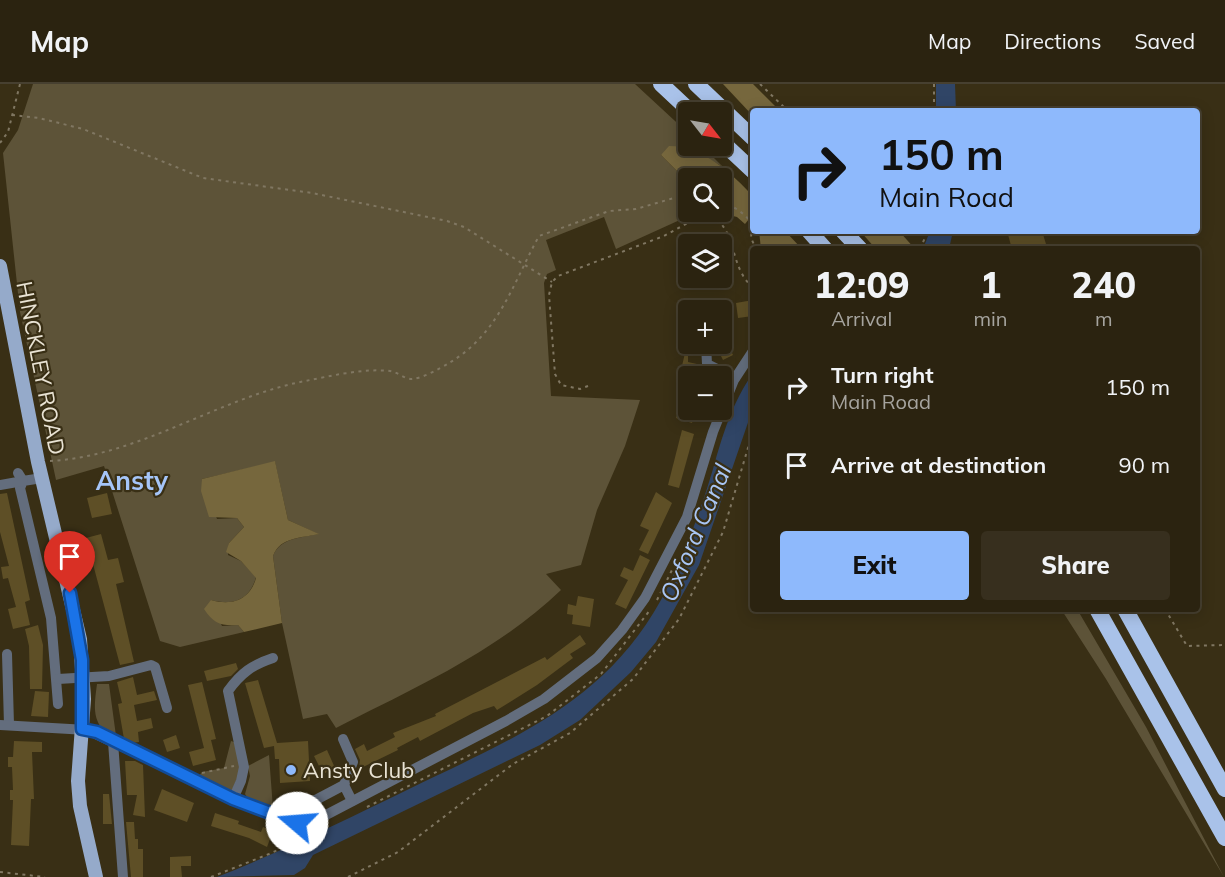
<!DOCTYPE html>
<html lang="en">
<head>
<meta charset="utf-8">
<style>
  :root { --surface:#2b2310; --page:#372f1e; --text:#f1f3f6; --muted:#a6a49f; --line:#474030; --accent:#8eb9fc }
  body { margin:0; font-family:Mulish,sans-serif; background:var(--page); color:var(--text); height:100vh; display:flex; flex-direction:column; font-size:22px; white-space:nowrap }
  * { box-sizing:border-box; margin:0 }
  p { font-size:20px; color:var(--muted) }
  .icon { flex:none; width:33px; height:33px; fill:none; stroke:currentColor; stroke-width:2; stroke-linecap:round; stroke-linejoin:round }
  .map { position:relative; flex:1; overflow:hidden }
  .details { position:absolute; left:750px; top:162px; width:450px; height:366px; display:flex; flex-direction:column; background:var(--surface); border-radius:6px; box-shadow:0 3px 15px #0003,0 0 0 2px var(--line) }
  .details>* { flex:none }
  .guide { position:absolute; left:750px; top:24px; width:450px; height:126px; border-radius:6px; box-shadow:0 3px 15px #0003,0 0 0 2px var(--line); background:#8eb9fc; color:#111; overflow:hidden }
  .needle { width:39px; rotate:121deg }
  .fabs { position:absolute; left:678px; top:18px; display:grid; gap:12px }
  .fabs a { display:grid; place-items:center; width:54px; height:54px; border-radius:6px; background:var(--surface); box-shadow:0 3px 15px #0003,0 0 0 2px var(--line); font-size:30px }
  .pin { position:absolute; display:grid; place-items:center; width:51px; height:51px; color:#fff; margin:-62px -26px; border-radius:50% 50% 50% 0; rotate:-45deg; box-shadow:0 0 6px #0007 }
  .pin .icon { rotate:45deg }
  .me { position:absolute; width:66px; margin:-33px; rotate:288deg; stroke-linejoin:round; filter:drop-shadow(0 0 4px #0008) }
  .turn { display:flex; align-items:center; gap:21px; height:126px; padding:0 30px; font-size:27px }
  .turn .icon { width:78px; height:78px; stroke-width:2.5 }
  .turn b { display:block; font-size:42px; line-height:51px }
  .eta { display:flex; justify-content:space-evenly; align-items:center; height:102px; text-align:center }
  .eta b { font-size:36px; font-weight:800; line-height:42px }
  .primary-button { display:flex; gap:12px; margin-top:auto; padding:12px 30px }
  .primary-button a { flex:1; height:69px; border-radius:6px; background:var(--accent); color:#111; font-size:24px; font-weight:800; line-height:69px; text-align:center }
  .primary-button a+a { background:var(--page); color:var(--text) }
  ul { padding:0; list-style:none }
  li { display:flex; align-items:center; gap:18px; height:78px; padding:0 30px }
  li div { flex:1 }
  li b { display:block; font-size:22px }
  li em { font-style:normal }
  header { display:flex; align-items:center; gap:36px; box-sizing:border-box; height:84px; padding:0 30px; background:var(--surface); border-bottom:2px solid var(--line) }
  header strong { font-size:28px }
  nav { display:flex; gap:33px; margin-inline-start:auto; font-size:21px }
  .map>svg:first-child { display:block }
</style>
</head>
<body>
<header>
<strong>Map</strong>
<nav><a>Map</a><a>Directions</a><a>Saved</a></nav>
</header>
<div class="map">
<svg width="1225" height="793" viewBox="0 0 1225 793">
  <rect width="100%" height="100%" fill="#392f15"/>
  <!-- green -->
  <g fill="#5d5338">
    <path d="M 33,0 L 635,0 L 688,49 L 688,62 L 702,62 L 723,83 L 684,62 L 661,71 L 688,98 L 688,128 L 693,130 L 616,165 L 604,133 L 546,156 L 556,186 L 547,190 L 544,199 L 551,312 L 640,316 L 625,362 L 597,426 L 581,481 L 546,490 L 561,506 C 495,569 416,603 336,644 L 327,630 L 303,635 L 282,539 L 273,472 C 280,454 300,454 318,450 L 288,436 L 275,378 L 202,395 L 217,435 L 237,434 L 244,443 L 229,459 L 228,471 L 241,477 L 256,493 C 250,516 233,522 211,516 L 222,542 L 238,541 L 244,548 L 180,563 L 160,557 L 104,382 L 56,396 L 20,228 L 3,69 L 18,46 Z"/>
    <polygon points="1061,525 1077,525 1146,643 1224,793 1106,595"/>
    <path d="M 97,600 L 109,600 L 116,652 L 113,654 C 91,640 94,623 97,600 Z"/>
    <polygon points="231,657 234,658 242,684 231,708 199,692 202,688 224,684"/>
    <polygon points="269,671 273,725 249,716 245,710 250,692 248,682"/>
  </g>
  <!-- forest -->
  <g fill="#76673d">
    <polygon points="723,0 753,0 780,27 753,27 753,32"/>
    <path d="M 669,62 C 703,62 731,89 753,112 L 753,130 L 745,140 L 737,133 L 717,128 L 722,128 L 722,94 L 688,94 L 688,98 L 661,71 Z"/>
    <polygon points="759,147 785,147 802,165 761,165"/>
    <polygon points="860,147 899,147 915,165 876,165"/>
    <path d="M 275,377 L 288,436 L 319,450 C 301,454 280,453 273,472 L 282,539 L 244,548 L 238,541 C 221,542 214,540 204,525 L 211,516 C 232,522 250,516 256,494 L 241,477 L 226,468 L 229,459 L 244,443 L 237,434 L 209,433 L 201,407 L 202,395 Z"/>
  </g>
  <!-- water -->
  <g fill="#304566">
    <polygon points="936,0 955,0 956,27 936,27"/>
    <polygon points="930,147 953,147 949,165 923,165"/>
    <path d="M 753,289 L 753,324 L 699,481 L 656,558 L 631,588 L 580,636 L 540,661 L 313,771 L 305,784 L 294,791 L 217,793 C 283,767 345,736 407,706 C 509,656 603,621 661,516 C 683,475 700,429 713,385 C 723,350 732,319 753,289 Z"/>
  </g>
  <!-- building -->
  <g fill="#5e4f26">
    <polygon points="1007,147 1042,147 1046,160 1027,165 1012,165"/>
    <polygon points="753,216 753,232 738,234 736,219"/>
    <polygon points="685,227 688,227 688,267 677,264"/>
    <polygon points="728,261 733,271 723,276 718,266"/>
    <polygon points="685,269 688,269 688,278 697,280 694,292 688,292 688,297 679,295"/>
    <polygon points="681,319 688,321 688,326 696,326 692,339 676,334"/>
    <polygon points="682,346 694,350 679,404 668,401"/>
    <polygon points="656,408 672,419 648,470 639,466 649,446 640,442"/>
    <polygon points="7,409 30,516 25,518 30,541 13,545 8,525 16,523 8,494 3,495 1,483 9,482 0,448 0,410"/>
    <polygon points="107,409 112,430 92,434 87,414"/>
    <polygon points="101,450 108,476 118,474 124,498 116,500 134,578 120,581 86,454"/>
    <polygon points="640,471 650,476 626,525 615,520 628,496 620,492 624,483 633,487"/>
    <polygon points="578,512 594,515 590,543 572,540 573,531 567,530 568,520 576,522"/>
    <polygon points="38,541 43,561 42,605 30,605 29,562 25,545"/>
    <polygon points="580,551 586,560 570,570 573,574 537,601 497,626 494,622 473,629 420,657 418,653 397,664 398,666 359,685 360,676 355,665 364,660 367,667 395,653 393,649 436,632 435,630 545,573 547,576"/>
    <polygon points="236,579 238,585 231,592 207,597 204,587"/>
    <polygon points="133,593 137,611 154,607 157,616 134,621 137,637 151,634 153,644 138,648 139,658 132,659 124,655 118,620 122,619 117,598"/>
    <polygon points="258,596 277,659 308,657 310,697 280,699 279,675 275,675 274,662 264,664 245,599"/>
    <polygon points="202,598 216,655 211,656 216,676 193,682 189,668 204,664 188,601"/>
    <polygon points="35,607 49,608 48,633 31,632"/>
    <polygon points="176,651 180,664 167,668 163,656"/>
    <polygon points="14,657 42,658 42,668 32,668 34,715 31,715 29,762 11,761 13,716 10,716 10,706 13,706 12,683 8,683 8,673 13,673"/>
    <polygon points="327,666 335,684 323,690 314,672"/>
    <polygon points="125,677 135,677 143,681 145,733 133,731 137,711 127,711"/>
    <polygon points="162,705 194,719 187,738 154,726"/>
    <polygon points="103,710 109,710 112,740 103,740"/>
    <polygon points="215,729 239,737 238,740 261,748 263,743 273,747 267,763 249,754 211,742"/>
    <polygon points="126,738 134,738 135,755 138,755 138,765 143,765 143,793 131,793"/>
    <polygon points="191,772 191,782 181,782 182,793 170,793 170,773"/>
  </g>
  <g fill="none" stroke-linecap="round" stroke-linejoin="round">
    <!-- path -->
    <g stroke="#807762" stroke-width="2" stroke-dasharray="3 4.5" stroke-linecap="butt">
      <polyline points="760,0 788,27"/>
      <polyline points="934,0 934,27"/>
      <polyline points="12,31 39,34 83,45 203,94 312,109 447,137 464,143 552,198"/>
      <polyline points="0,59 8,48 20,0"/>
      <polyline points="722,115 745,131 753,141"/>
      <polyline points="752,142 751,154 756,165"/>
      <polyline points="920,165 928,147"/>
      <path d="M 588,302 L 580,305 L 561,301 L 555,290 L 549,211 L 552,198 L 558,192 L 664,152 L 704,130 C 738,136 728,185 753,203"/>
      <path d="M 50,377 C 140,372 218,314 305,297 C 331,292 363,284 390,287 C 398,288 404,295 412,295 C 423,294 439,285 449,279 C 499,250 513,199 539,152 L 609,127 L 636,125 L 688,110"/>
      <polyline points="657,516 673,484"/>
      <polyline points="1165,525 1187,562 1225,561"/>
      <polyline points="202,689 234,682"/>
      <polyline points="367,723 547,632 601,590 650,526"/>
      <polyline points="0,788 45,793"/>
      <polyline points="211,793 269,770 324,744"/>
      <polyline points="348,793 398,768 513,680 570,649 633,595 679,535 723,448 753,347"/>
    </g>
    <!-- minor -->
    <g stroke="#636d7d" stroke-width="10">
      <polyline points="706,260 707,280 735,294"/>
      <polyline points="42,394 23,397 20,404 51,534 58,620"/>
      <polyline points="0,401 23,397 18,389"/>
      <polyline points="7,570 9,641"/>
      <polyline points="58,595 109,592 151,581 155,583 167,624"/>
      <polyline points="0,641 87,646 233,715 287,737 307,738 326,731 506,637 544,615 597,574 622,546 645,514 687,433 713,348 734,296 753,267"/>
      <polyline points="343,655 353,678 344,701"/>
      <polyline points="113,658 123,793"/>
      <path d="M 233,715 L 241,697 L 244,683 L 228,607 C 241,589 252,581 273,574"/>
      <polyline points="286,720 308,720 344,701 352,717"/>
    </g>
    <!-- major -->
    <polyline stroke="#95aaca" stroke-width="14" points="0,182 38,378 80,555 84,615 78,697 80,722 96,793"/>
    <!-- highway -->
    <g stroke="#a9c2e9" stroke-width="16">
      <polyline points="661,0 691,28"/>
      <polyline points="696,0 753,54"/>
      <polyline points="722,58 753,87"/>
      <polyline points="809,147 825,165"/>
      <polyline points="843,147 860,165"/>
      <polyline points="1097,525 1225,754"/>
      <polyline points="1125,525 1225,705"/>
    </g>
  </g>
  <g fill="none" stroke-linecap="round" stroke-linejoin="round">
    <defs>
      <polyline id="route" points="70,509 82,576 82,645 97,648 233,715 297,739"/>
    </defs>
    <!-- route casing -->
    <use href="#route" stroke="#114b97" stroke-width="15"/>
    <!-- route -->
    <use href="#route" stroke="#1a73e8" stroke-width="10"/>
  </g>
  <!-- markers -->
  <circle fill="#8eb9fc" stroke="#392f15" stroke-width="2" cx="291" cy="686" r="6"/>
  <g text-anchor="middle" stroke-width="4.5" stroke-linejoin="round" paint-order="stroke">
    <!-- street labels -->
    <g font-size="22" fill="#e9e3d4" stroke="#392f15">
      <text transform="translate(41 284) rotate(79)" y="8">HINCKLEY ROAD</text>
    </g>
    <!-- poi labels -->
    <g font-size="22" fill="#e9e3d4" stroke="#392f15" text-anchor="start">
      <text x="303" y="694">Ansty Club</text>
    </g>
    <!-- water labels -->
    <g font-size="24" font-style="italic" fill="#a9c6f5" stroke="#392f15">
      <text transform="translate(696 449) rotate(-67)" y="8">Oxford Canal</text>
    </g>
    <!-- quarter labels -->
    <g font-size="26" font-weight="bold" fill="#a5c5f8" stroke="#392f15">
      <text x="132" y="406">Ansty</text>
    </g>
  </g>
</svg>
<div class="fabs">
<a><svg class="needle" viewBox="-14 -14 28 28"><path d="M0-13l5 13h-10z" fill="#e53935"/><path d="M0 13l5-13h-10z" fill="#a6a49f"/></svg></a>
<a><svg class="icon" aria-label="search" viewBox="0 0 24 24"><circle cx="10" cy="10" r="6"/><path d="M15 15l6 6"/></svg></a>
<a><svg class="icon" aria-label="layers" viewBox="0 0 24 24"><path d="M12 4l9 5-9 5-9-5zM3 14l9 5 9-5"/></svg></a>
<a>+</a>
<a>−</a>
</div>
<div class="pin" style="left:70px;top:509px;background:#d93025"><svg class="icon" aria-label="arrive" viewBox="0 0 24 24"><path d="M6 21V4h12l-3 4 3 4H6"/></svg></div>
<svg class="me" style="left:297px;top:739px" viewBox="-20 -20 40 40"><circle r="19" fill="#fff"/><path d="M0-13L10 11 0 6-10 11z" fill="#1a73e8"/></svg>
<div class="guide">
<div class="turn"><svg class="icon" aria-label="right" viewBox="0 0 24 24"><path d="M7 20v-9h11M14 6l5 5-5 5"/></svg><div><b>150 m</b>Main Road</div></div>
</div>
<section class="details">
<div class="eta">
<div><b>12:09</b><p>Arrival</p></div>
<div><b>1</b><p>min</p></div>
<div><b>240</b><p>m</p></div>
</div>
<ul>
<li><svg class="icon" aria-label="right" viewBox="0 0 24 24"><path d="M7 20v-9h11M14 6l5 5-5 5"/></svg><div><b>Turn right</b><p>Main Road</p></div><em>150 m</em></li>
<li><svg class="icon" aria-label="arrive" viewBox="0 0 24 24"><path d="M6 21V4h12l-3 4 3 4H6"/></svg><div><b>Arrive at destination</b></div><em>90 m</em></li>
</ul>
<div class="primary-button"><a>Exit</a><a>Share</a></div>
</section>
</div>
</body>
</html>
